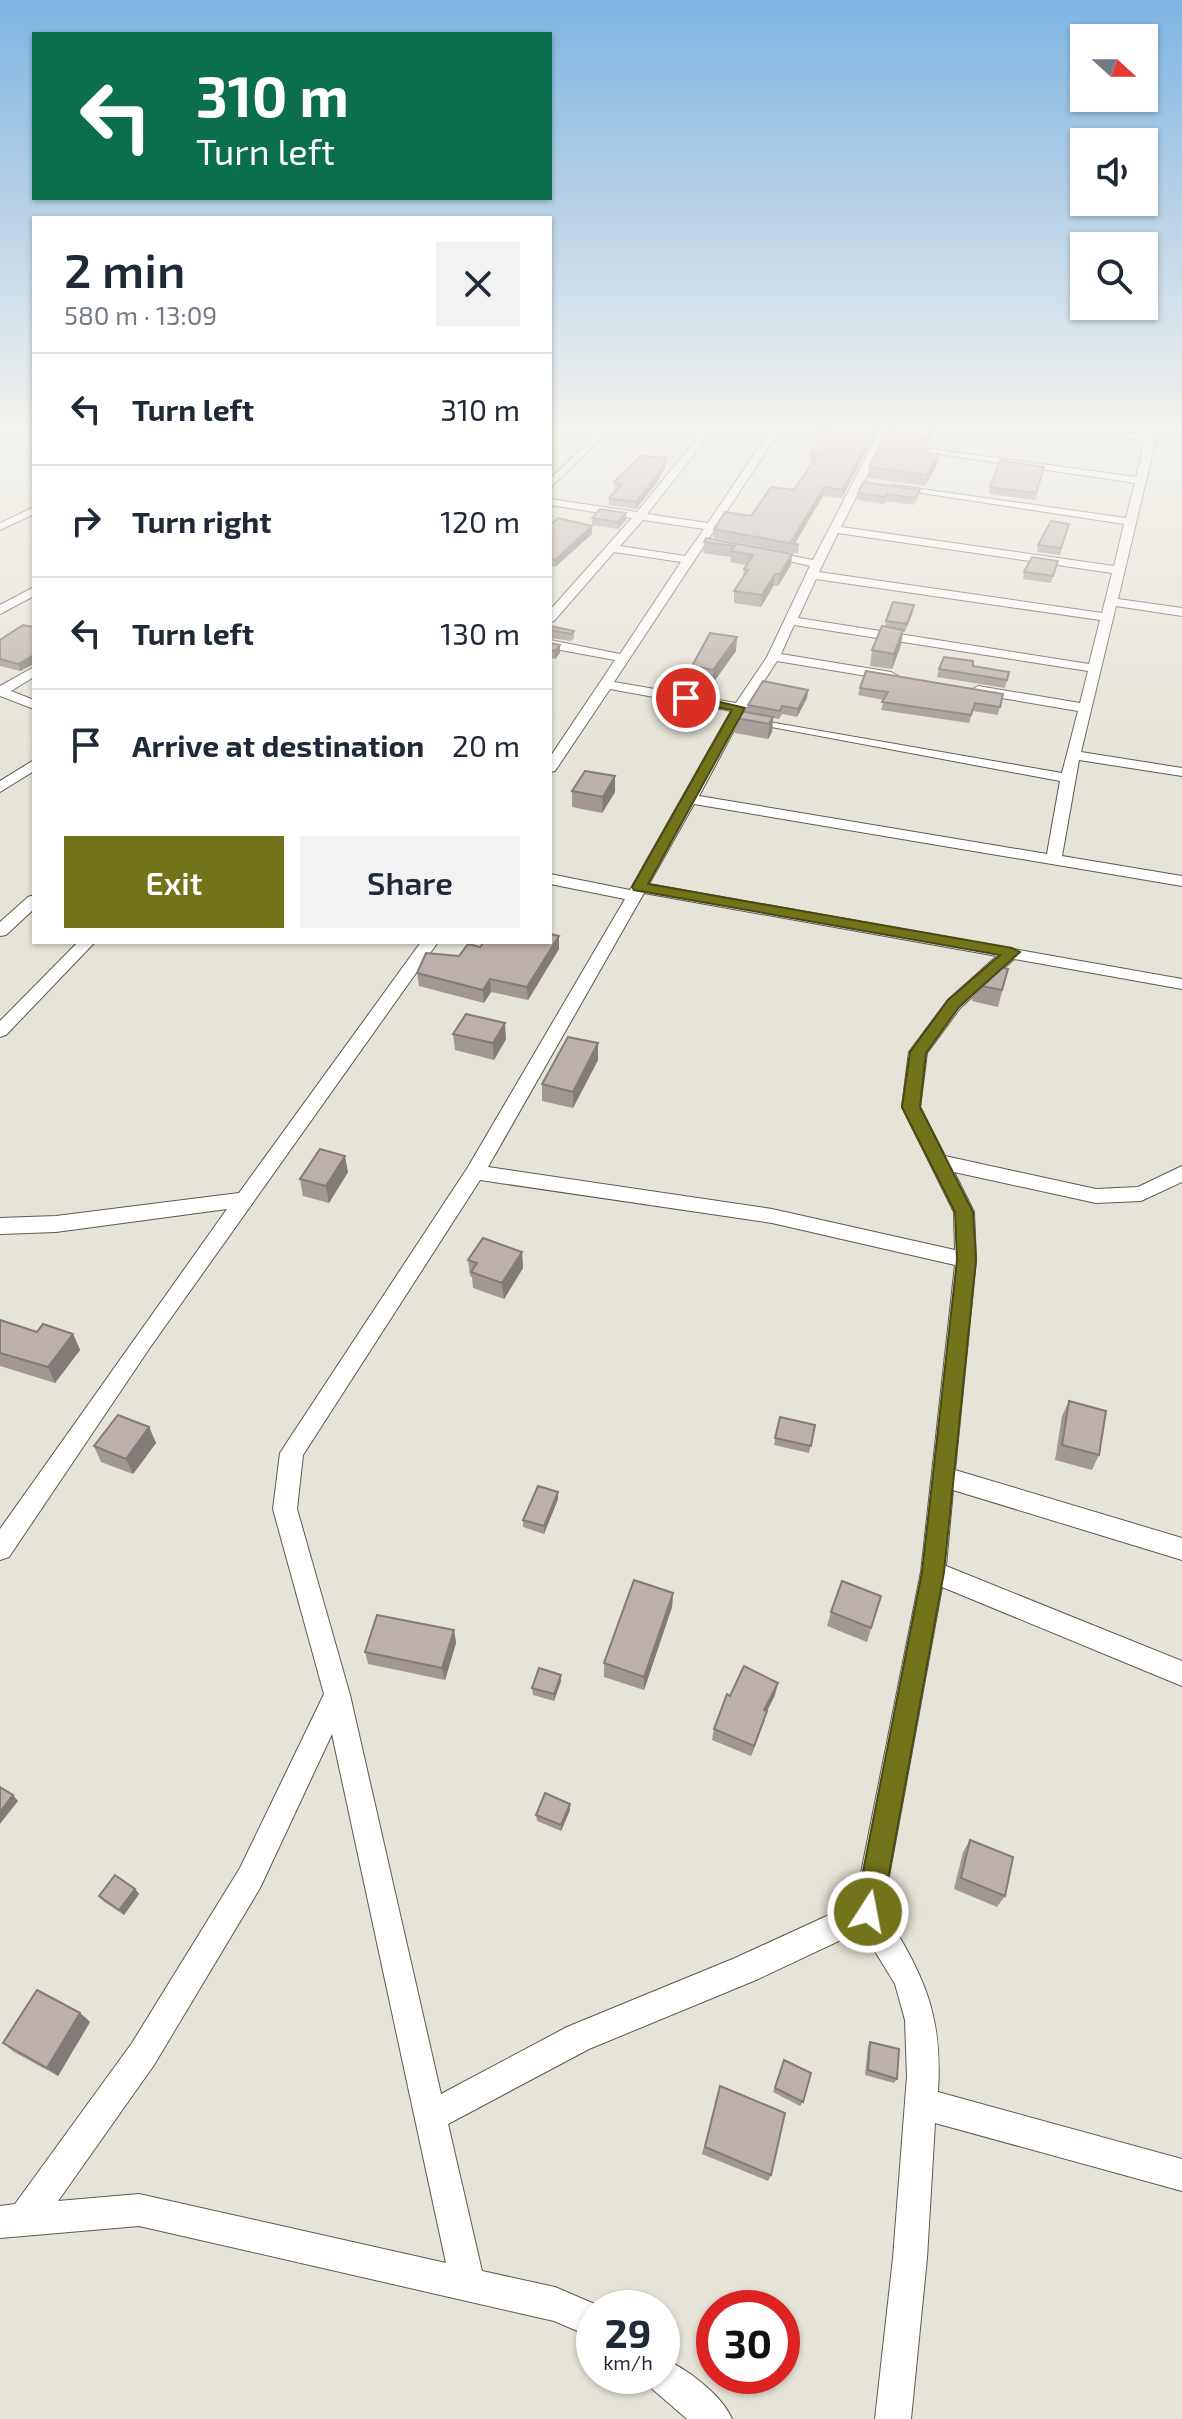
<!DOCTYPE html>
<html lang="en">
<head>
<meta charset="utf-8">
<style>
  :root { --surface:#fff; --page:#f2f2f3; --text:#1f2937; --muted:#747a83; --line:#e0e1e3; --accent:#71741b }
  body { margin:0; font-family:"Exo 2",sans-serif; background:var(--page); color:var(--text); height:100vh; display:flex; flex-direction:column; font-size:30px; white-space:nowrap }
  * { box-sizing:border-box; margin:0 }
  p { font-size:26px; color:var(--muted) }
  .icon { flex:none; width:44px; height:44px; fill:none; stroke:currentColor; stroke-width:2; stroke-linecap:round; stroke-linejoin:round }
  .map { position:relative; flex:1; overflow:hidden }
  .panel { position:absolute; left:32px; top:216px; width:520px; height:728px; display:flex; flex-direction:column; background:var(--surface); border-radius:0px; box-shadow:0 2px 6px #0004 }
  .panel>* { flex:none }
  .top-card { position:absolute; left:32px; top:32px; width:520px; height:168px; border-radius:0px; box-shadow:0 2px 6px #0004; background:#0b6e4f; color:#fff; overflow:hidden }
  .needle { width:52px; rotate:111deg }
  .tools { position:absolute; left:1070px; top:24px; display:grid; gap:16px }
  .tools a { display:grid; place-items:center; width:88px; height:88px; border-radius:0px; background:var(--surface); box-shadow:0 2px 6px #0004; font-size:40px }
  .speed { position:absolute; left:576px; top:2290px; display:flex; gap:16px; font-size:40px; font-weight:700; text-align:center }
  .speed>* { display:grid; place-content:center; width:104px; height:104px; border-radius:50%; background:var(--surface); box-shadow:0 2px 6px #0004; line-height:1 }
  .speed small { font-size:20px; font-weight:400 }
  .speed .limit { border:12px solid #d22; background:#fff; color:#111 }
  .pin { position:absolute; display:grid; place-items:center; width:68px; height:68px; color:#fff; margin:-34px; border:4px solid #fff; border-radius:50%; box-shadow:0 2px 8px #0007 }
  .me { position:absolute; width:88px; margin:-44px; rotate:11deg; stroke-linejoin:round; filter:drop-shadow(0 0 6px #0008) }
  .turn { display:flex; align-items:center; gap:28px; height:168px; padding:0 32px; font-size:36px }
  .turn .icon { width:104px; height:104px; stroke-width:2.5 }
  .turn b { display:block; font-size:56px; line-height:68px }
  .round { display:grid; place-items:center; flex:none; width:84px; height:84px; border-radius:0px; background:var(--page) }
  .overview { display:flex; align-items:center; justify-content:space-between; height:136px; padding:0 32px }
  h1 { font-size:48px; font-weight:600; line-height:60px }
  .cta { display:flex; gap:16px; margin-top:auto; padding:16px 32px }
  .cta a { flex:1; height:92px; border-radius:0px; background:var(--accent); color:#fff; font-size:32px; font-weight:600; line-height:92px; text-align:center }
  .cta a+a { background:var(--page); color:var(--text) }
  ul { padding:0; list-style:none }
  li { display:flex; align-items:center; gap:24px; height:112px; padding:0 32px; border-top:2px solid var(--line) }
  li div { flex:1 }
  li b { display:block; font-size:30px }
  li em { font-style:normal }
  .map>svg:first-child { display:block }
</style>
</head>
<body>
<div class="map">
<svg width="1182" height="2419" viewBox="0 0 1182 2419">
  <rect width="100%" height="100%" fill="#e6e3d8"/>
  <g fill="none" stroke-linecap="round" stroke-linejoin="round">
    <defs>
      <g id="minor">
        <polygon points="604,426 614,426 550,488 550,479"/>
        <path d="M 707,426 L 717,426 L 647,514 L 708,523 L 773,426 L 783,426 L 614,682 L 736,703 L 767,657 L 810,566 L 761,554 L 767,551 L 813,560 L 882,426 L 892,426 L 841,527 L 1114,566 L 1124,524 L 889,488 L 894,485 L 1126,518 L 1135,483 L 897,448 L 902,445 L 1136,477 L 1145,441 L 1046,426 L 1072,426 L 1147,435 L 1149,426 L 1159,426 L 1118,599 L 1182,608 L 1182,616 L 1116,606 L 1081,752 L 1182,768 L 1182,776 L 1079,760 L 1062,856 L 1182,876 L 1182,886 L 694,804 L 649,884 L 1182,979 L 1182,989 L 1014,959 L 960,1008 L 927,1053 L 920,1107 L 945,1156 L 1096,1189 L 1138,1187 L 1182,1166 L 1182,1182 L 1141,1201 L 1096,1203 L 954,1172 L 974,1212 L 976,1260 L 955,1470 L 1182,1538 L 1182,1560 L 953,1490 L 946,1566 L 1182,1661 L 1182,1686 L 942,1587 L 883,1909 C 923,1975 943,2012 938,2092 L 1182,2159 L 1182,2191 L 935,2123 L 927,2258 L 911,2419 L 875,2419 L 893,2258 L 907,2076 L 905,2020 L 895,1984 L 862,1930 L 756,1980 L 589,2049 L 448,2124 L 482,2271 L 555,2287 L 604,2308 L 594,2308 L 594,2338 L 554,2321 L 139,2226 L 0,2238 L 0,2206 L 15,2204 L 132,2043 L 240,1868 L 324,1694 L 273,1509 L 280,1453 L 468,1167 L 625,899 L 550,884 L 550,874 L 630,890 L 731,711 L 610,689 L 555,771 L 550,772 L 550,757 L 615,660 L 550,648 L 550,640 L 620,654 L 681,562 L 614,552 L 554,621 L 550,622 L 550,610 L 632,518 L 550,505 L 550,499 L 637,512 ZM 643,520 L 704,529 L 685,556 L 620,546 ZM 838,533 L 1112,573 L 1102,613 L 819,572 ZM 816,579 L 1100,620 L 1089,664 L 798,618 ZM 794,625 L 1088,671 L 1080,703 L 978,686 L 971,690 L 978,694 L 1078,711 L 1062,773 L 741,717 L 777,661 L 891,680 L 898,676 L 891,672 L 781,654 ZM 739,721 L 1060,781 L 1047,854 L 699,796 ZM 644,893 L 997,956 L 948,1000 L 909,1052 L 902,1107 L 954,1212 L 955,1250 L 772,1209 L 488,1167 ZM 480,1180 L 772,1223 L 955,1265 L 921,1572 L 855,1903 L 735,1958 L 567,2027 L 441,2094 L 350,1695 L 297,1509 L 303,1455 ZM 332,1734 L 446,2263 L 139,2194 L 58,2201 L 154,2065 L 260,1888 Z"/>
        <polygon points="1159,426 1182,426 1182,431"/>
        <polygon points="34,507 34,514 0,530 0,523"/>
        <polygon points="34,587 34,596 0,614 0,605"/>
        <polygon points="34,667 34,677 11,691 34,700 34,709 0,696 0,686"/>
        <polygon points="34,760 34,771 0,792 0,781"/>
        <polygon points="34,895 34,909 6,935 0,936 0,922 28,897"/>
        <polygon points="78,942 95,942 6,1035 0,1037 0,1021"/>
        <polygon points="421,942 438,942 151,1346 9,1557 0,1560 0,1529 227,1209 56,1232 0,1234 0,1218 56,1216 239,1193"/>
        <path d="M 662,2358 C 686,2368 722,2395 732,2419 L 687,2419 L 650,2387 L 645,2376 L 662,2376 Z"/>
      </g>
    </defs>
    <!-- minor casing -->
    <use href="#minor" stroke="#5c5a51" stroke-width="2"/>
    <!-- minor -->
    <use href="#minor" fill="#fff" fill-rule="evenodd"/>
  </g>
  <!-- wall -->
  <g fill="#a19793">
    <polygon points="879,426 842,498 823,496 795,544 799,545 798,554 713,538 714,529 751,516 794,490 813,462 810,462 811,453 824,438 812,437 812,429"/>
    <polygon points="937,426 926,445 888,440 889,432"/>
    <polygon points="929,453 939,454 937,465 925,486 868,478 869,467"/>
    <polygon points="667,458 666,465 658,481 636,509 609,505 609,498 617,490 614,489 614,482"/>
    <polygon points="1043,473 1035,500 989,494 990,487"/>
    <polygon points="920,490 918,497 914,505 886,501 884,504 857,500 858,493"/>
    <polygon points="626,513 626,520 618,529 592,525 592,518"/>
    <polygon points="1069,524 1060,555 1037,552 1038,545"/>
    <polygon points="550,525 592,534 555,567 550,566"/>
    <polygon points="704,542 792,554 791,565 778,586 774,585 761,607 734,603 734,591 743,578 744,569 746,565 730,562 731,557 703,553"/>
    <polygon points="1058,561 1051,583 1023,579 1024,572"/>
    <polygon points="913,612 905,632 903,632 901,645 892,669 870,666 872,650 885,627 886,621"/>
    <polygon points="550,626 574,631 574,638 571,641 550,638"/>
    <polygon points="0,640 34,664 20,671 0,666"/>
    <polygon points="550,643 560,645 560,653 555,659 550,658"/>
    <polygon points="736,651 713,683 691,679 692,666"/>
    <polygon points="973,666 1009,672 1005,688 937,677 939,669"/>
    <polygon points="860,688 1003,694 998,715 973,711 969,723 881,710 884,700 858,695"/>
    <polygon points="808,690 807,698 797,717 782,714 779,719 773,718 772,732 768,739 735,733 736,718 747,712 748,705"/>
    <polygon points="615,776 615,792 602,813 572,807 572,791"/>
    <polygon points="559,936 559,949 528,1000 491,992 484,1003 419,986 417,973 480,947"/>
    <polygon points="1008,969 998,1007 972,1001 976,985"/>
    <polygon points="453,1034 506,1039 494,1060 455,1050"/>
    <polygon points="598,1043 598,1060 573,1108 542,1101 542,1084"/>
    <polygon points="348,1172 329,1203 303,1196 300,1179"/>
    <polygon points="522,1252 523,1268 504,1299 473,1288 472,1277 470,1276 468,1260"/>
    <polygon points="0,1320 37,1332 73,1334 80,1350 55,1383 0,1366"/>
    <polygon points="1069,1401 1099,1455 1092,1470 1055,1460 1062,1416"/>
    <polygon points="780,1417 815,1425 809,1453 774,1445"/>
    <polygon points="149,1427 156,1443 133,1474 101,1462 94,1446"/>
    <polygon points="558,1499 544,1534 523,1527 523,1520"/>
    <polygon points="673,1593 672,1607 644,1690 604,1677 604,1663"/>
    <polygon points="881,1596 867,1642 827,1626 831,1612"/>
    <polygon points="454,1630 456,1643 445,1680 368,1664 365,1652"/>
    <polygon points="561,1681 554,1701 533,1695 532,1688"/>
    <polygon points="775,1695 767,1711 764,1722 751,1756 712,1740 714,1729 730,1696"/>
    <polygon points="570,1810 561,1831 537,1821 536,1815"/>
    <polygon points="970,1840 1005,1896 997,1907 954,1889 963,1852"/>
    <polygon points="135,1889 139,1894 124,1915 103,1901 99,1896"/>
    <polygon points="80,2013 90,2022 58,2076 14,2052 3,2043"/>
    <polygon points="870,2042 897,2079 894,2083 865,2075 868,2046"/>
    <polygon points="784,2060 803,2102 800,2106 773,2092"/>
    <polygon points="718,2094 771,2175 768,2181 702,2154"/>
  </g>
  <!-- shaded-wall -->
  <g fill="#837b78">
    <polygon points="876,426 879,426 842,498 843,490"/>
    <polygon points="934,426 937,426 926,445 928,437"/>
    <polygon points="939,454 937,465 925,486 927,475"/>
    <polygon points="667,458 666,465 658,481 636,509 636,502"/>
    <polygon points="824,487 823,496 794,544 791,542"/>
    <polygon points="626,513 626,520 618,529 618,522"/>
    <polygon points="592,526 592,534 555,567 555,560"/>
    <polygon points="792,554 791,565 778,586 780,574"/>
    <polygon points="775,574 774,585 761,607 762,595"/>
    <polygon points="903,630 901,645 892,669 894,654"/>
    <polygon points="737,637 736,651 713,683 713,670"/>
    <polygon points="560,645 560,653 555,659 555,651"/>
    <polygon points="32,656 34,664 20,671 18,664"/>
    <polygon points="808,690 807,698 797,717 798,709"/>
    <polygon points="773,717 772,732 768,739 769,724"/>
    <polygon points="615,776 615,792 602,813 603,797"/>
    <polygon points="559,936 559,949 528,1000 527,987"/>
    <polygon points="490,979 491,992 484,1003 483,990"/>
    <polygon points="505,1023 506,1039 494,1060 493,1043"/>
    <polygon points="598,1043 598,1060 573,1108 573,1092"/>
    <polygon points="345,1156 348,1172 329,1203 326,1186"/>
    <polygon points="522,1252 523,1268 504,1299 502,1283"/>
    <polygon points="73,1334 80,1350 55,1383 48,1367"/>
    <polygon points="149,1427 156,1443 133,1474 126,1459"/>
    <polygon points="558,1492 558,1499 544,1534 544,1526"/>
    <polygon points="673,1593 672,1607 644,1690 644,1677"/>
    <polygon points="454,1630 456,1643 445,1680 442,1668"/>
    <polygon points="561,1675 561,1681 554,1701 554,1694"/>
    <polygon points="778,1683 775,1695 767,1711 764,1722 751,1756 764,1710"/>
    <polygon points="13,1795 18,1801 0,1824 0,1812"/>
    <polygon points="570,1804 570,1810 561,1831 561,1825"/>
    <polygon points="135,1889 139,1894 124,1915 119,1910"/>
    <polygon points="80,2013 90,2022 58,2076 47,2068"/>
  </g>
  <!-- building -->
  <g fill="#bbb0ab" stroke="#837b78" stroke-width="2">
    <polygon points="814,426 876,426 843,490 824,487 791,542 799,545 714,529 725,512 751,516 771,487 794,490 818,454 811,453 830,430 812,429"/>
    <polygon points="892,426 934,426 928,437 889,432"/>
    <polygon points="883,440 930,447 927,453 939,454 927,475 869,467"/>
    <polygon points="641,456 667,458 659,474 636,502 609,498 622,484 614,482"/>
    <polygon points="1000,460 1044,467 1036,493 990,487"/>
    <polygon points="863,482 920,490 915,498 887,494 885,497 858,493"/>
    <polygon points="600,509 626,513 618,522 592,518"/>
    <polygon points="558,518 592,526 555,560 550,559 550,525"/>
    <polygon points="1051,521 1069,524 1061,548 1038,545"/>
    <polygon points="706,538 792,554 780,574 775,574 762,595 734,591 748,570 744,569 753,555 731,551 735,546 704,542"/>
    <polygon points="1032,557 1058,561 1053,576 1024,572"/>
    <polygon points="893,602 914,605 907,624 886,621"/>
    <polygon points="23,625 34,627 34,665 32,656 18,664 0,659 0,640"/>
    <polygon points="550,626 574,631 571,634 550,630"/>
    <polygon points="882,626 903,630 894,654 872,650"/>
    <polygon points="710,633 737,637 713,670 692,666"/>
    <polygon points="550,643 560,645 555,651 550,650"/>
    <polygon points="944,657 973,661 973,666 1009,672 1007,680 939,669"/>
    <polygon points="866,671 1003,694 1000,707 975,703 971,715 882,702 888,692 860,688"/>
    <polygon points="763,681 808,690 798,709 782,706 780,711 748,705"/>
    <polygon points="740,711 773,717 769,724 736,718"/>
    <polygon points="585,771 615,776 603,797 572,791"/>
    <polygon points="550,934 559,936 527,987 490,979 483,990 417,973 426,953 459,956 468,944 480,947 484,942 550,942"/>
    <polygon points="997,966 1008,969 1002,990 976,985"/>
    <polygon points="466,1014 505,1023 493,1043 453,1034"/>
    <polygon points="568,1037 598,1043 573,1092 542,1084"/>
    <polygon points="320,1149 345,1156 326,1186 300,1179"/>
    <polygon points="483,1238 522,1252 502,1283 471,1272 477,1263 468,1260"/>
    <polygon points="0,1320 37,1332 43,1324 73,1334 48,1367 0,1353"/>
    <polygon points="1069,1401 1106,1411 1099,1455 1062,1445"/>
    <polygon points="118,1415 149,1427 126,1459 94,1446"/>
    <polygon points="780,1417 815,1425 811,1446 775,1438"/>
    <polygon points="538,1486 558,1492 544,1526 523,1520"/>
    <polygon points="634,1580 673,1593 644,1677 604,1663"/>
    <polygon points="842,1581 881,1596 871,1628 831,1612"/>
    <polygon points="377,1615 454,1630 442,1668 365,1652"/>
    <polygon points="744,1666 778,1683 764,1710 767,1711 754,1746 714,1729 727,1694 730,1696"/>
    <polygon points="539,1668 561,1675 554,1694 532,1688"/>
    <polygon points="0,1787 13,1795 0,1812"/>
    <polygon points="545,1793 570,1804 561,1825 536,1815"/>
    <polygon points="970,1840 1013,1857 1005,1896 961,1878"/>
    <polygon points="115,1875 135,1889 119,1910 99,1896"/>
    <polygon points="37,1990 80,2013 47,2068 3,2043"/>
    <polygon points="870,2042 899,2049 897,2079 868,2070"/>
    <polygon points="784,2060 811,2073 803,2102 775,2088"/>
    <polygon points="720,2086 785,2113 771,2175 705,2147"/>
  </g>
  <!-- sky -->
  <linearGradient id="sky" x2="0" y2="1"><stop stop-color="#7eb4e2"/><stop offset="0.56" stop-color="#f4f2ed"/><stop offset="1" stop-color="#f4f2ed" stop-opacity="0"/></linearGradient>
  <rect width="1182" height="764" fill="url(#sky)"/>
  <!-- route -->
  <polygon fill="#71741b" stroke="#494b12" stroke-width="2" points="686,694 745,708 648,884 1012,948 1020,952 959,1007 926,1053 920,1107 973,1212 976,1260 944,1572 882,1912 878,1921 868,1925 859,1921 855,1912 922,1572 957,1260 955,1212 902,1107 910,1052 948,1000 1000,955 634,890 632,887 732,710 682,701 680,698"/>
</svg>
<div class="tools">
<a><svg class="needle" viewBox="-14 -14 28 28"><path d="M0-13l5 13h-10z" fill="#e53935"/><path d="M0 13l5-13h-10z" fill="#747a83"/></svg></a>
<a><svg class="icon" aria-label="sound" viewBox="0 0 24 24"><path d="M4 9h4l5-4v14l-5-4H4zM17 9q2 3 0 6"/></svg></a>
<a><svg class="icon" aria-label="search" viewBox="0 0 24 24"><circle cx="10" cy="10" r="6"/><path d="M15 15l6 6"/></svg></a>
</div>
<div class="speed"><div>29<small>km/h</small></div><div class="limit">30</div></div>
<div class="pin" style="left:686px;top:698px;background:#d93025"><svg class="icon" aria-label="arrive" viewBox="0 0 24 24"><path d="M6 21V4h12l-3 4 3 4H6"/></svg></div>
<svg class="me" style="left:868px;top:1912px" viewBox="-20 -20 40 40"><circle r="17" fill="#71741b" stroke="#fff" stroke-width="3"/><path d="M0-11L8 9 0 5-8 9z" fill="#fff"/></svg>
<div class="top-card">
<div class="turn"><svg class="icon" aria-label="left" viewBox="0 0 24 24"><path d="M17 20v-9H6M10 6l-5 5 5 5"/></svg><div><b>310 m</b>Turn left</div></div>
</div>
<section class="panel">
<div class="overview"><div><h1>2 min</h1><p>580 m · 13:09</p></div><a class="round"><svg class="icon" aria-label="close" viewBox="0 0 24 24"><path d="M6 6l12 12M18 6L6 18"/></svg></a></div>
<ul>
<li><svg class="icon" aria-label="left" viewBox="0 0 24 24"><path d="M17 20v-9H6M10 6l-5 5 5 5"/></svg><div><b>Turn left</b></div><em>310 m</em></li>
<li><svg class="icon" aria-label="right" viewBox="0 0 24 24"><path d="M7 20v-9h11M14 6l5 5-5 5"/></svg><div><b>Turn right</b></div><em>120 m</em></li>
<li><svg class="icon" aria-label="left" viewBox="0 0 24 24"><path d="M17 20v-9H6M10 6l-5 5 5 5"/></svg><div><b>Turn left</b></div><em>130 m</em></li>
<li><svg class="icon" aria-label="arrive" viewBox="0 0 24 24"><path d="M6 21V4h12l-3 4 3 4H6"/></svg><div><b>Arrive at destination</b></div><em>20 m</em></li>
</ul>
<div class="cta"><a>Exit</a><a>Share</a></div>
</section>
</div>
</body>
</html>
